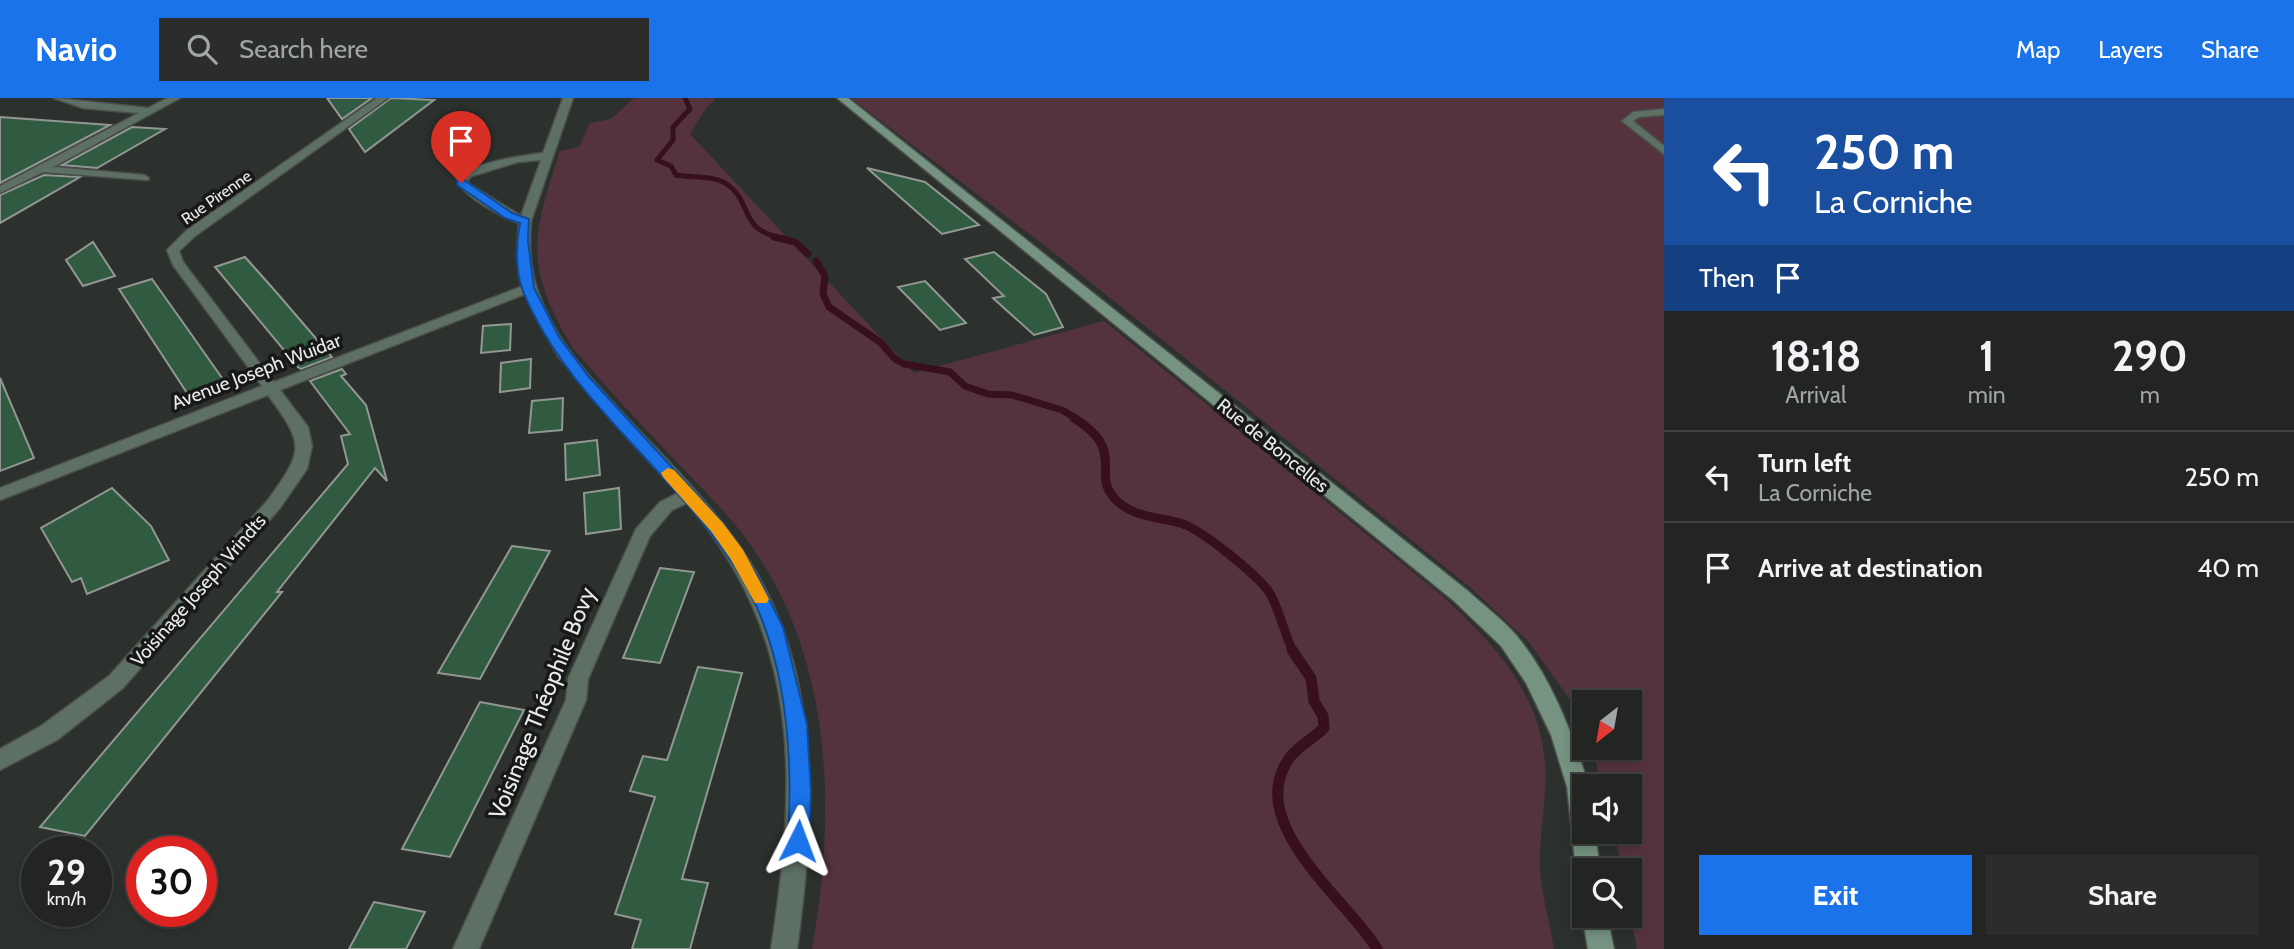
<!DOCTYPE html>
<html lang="en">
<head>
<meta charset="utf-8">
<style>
  :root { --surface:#222522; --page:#2a2d2a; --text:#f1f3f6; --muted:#a2a5a5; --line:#3f4240; --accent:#1a73e8 }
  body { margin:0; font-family:Cabin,sans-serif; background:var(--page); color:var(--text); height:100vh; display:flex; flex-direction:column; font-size:26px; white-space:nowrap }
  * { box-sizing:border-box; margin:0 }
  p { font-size:23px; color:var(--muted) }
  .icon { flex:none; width:38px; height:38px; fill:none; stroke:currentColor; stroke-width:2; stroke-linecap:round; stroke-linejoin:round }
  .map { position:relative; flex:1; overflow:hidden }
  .side { display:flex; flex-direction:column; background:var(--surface); width:630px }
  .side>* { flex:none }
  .guide { background:#1a4fa0; color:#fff; overflow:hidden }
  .needle { width:46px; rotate:211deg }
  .fabs { position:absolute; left:1572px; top:592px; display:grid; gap:14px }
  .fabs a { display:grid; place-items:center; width:70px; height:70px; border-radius:0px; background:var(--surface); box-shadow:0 4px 10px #0003,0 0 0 2px var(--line); font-size:35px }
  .speed { position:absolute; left:21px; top:738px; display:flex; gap:14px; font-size:35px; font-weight:700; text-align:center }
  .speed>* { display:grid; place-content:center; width:91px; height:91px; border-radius:50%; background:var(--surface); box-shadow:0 4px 10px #0003,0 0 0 2px var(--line); line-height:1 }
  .speed small { font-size:18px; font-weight:400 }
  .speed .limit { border:10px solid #d22; background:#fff; color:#111 }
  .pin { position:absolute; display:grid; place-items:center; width:60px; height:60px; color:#fff; margin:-72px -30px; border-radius:50% 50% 50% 0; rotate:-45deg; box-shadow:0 0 7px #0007 }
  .pin .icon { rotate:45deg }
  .me { position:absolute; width:77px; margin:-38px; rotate:3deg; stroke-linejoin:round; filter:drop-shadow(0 0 5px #0008) }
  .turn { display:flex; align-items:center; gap:24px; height:147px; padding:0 35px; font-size:32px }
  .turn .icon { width:91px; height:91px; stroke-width:2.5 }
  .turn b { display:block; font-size:49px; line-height:60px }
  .then { display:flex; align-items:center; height:66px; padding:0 35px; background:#0003; gap:14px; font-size:26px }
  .eta { display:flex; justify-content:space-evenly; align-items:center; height:119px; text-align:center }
  .eta b { font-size:42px; font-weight:800; line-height:49px }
  .cta { display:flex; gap:14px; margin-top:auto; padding:14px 35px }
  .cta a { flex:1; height:80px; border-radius:0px; background:var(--accent); color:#fff; font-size:28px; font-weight:800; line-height:80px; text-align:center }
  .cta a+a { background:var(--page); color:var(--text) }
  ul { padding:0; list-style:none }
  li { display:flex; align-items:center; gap:21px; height:91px; padding:0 35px; border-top:2px solid var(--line) }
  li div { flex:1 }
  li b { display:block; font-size:26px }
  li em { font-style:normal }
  header { display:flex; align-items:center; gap:42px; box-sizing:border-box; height:98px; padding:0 35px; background:var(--accent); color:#fff }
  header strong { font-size:33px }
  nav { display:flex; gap:38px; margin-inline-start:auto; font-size:24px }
  .search { width:490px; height:63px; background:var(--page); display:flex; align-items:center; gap:18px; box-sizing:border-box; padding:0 24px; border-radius:0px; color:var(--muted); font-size:26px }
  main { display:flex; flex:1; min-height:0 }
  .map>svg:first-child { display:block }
</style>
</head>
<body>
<header>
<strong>Navio</strong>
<div class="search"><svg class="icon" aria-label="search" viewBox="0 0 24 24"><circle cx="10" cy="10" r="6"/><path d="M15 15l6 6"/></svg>Search here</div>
<nav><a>Map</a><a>Layers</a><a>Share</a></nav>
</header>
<main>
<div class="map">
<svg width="1664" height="851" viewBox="0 0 1664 851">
  <rect width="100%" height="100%" fill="#2d312e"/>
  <!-- green -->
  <g fill="#55333e">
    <path d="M 634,0 L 716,0 L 706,10 L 690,36 L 914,275 L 1104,223 L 1441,497 C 1491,542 1540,594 1545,665 C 1548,700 1538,737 1540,772 C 1542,798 1550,825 1554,851 L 812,851 C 836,716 834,563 750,446 C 729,416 701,390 676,363 C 640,326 605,288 572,249 C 524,167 532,140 560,53 L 579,49 L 590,25 L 611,21 Z"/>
    <polygon points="851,0 1664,0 1664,851 1637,851 1629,810 1629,772 1622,772 1614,733 1629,733 1629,688 1602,688 1592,649 1629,649 1629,604 1584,604 1584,631 1571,603 1529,544 1471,490 1053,154"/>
  </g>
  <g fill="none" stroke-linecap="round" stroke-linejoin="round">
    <!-- stream-far3 -->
    <path stroke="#370f1f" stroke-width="5" d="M 685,0 L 690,11 L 673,29 L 673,42 L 657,62 L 671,68 L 676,77 C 692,80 711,77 725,85 C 756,105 735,133 787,141"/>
    <!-- stream-far2 -->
    <g stroke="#370f1f" stroke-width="7">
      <polyline points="774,139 795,144 808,156"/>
      <polyline points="816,163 825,178 823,196 829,209 880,244 895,261 904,266 950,274 965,288 988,296 1012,297 1062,312 1077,321"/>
    </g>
    <!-- stream-far1 -->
    <path stroke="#370f1f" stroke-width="9" d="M 1074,320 C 1085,327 1099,338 1103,350 C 1110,370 1098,382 1115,401 C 1132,419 1158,419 1180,425 C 1200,430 1256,476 1269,494 C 1278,507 1284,536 1293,553"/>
    <!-- stream -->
    <path stroke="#370f1f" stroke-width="11" d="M 1292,552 L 1311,580 L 1314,603 L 1323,618 L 1324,630 C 1314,640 1300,647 1291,658 C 1240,723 1349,803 1377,851"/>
  </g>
  <!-- building -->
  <g fill="#305b41" stroke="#929794" stroke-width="2">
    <polygon points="327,0 372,0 342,21"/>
    <polygon points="391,0 434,2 365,54 349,31"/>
    <polygon points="0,19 110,27 0,85"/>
    <polygon points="132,29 165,31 97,70 62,67"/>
    <polygon points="867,70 925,84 979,127 942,136"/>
    <polygon points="44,77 80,79 0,125 0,97"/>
    <polygon points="93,144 115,178 83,188 66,162"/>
    <polygon points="994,154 1046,196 1063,229 1034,237 993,200 1004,198 965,161"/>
    <polygon points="245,159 277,195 332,259 301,271 298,269 215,169"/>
    <polygon points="152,181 184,226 227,287 191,301 119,191"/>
    <polygon points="925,183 966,225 940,232 898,189"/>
    <polygon points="511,226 510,252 481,255 483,228"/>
    <polygon points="531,261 530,290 500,294 501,265"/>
    <polygon points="342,271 346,276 341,278 366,307 387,383 375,370 277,494 282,494 85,738 40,729 348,366 341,338 350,336 310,283"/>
    <polygon points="0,280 34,360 0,373"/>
    <polygon points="563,300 562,332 529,335 532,303"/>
    <polygon points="597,342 600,377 566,382 565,346"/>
    <polygon points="112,390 151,428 169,462 87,496 81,480 72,484 41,430"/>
    <polygon points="619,390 621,431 586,436 584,395"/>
    <polygon points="512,448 550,453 480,581 438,575"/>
    <polygon points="660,470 694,474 660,565 623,560"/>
    <polygon points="698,569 742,575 682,781 708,785 690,851 632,851 641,822 615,816 655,699 630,693 643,658 667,662"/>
    <polygon points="480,604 524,612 450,759 402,751"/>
    <polygon points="374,804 425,814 406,851 349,851"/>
  </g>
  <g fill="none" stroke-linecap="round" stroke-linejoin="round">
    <defs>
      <polygon id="lane" points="1664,11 1664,17 1639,19 1633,23 1664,48 1664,56 1622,23 1633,14"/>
      <g id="street">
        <polygon points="54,0 148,10 168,0 180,0 53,69 144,77 149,80 148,82 43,74 0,95 0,88 139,15 83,10"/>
        <path d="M 377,0 L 388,0 L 195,138 L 179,153 L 183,164 L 274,284 L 523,188 L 517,160 L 519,125 C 503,119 461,98 457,81 C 473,64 520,58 543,55 L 563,0 L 573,0 L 531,123 C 529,146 529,168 537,191 C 554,244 594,284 631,324 C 676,371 723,418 756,474 C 823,589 814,725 797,851 L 771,851 C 797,684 803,541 687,405 L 672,412 L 650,438 L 588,581 L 586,602 L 479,851 L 453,851 L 566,602 L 568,581 L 636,431 L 660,404 L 678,395 L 558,258 L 525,196 L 280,292 L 308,329 L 312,348 L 307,371 L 280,410 L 123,590 L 57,642 L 0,672 L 0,651 L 41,628 L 109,578 L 268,402 C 304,352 305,347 268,297 L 0,402 L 0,390 L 262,288 L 173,167 L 167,152 L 187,132 ZM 541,62 L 521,118 L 469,86 L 468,82 L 472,78 L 518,64 Z"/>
      </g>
      <g id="secondary">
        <path d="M 837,0 L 848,0 L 1468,493 C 1483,507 1502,521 1516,537 C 1552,580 1572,635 1589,688 L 1584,688 L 1584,733 L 1595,733 L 1600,772 L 1584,772 L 1584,782 L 1579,780 L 1576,772 L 1567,689 L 1551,637 L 1526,585 L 1501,548 L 1454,503 Z"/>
        <polygon points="1584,812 1584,817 1607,817 1614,851 1588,851 1582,817"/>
      </g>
    </defs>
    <!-- lane casing -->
    <use href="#lane" stroke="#4b4f4c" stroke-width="3"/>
    <!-- street casing -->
    <use href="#street" stroke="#4b4f4c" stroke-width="3"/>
    <!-- secondary casing -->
    <use href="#secondary" stroke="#4b4f4c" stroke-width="3"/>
    <!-- lane -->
    <use href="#lane" fill="#5d7063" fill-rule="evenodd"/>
    <!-- street -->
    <use href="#street" fill="#5d7063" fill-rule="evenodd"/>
    <!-- secondary -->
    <use href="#secondary" fill="#759380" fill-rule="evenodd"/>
  </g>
  <!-- route -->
  <path fill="#1a73e8" stroke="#114b97" stroke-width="2" d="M 457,82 L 464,82 L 512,115 L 529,121 L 528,143 L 534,190 L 559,239 L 589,279 L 723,425 L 758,479 L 783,529 L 807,626 L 811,693 L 809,743 L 806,750 L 798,753 L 791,750 L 788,743 C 793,659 787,559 744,484 C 683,378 570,308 523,193 C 515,173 516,145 520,125 L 505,120 L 457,87 Z"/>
  <!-- slow -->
  <polygon fill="#f59e0b" points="668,370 674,372 723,425 743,452 769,501 767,505 755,505 730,460 711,433 663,379 661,375"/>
  <g text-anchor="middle" stroke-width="7" stroke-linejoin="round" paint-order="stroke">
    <!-- far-street labels -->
    <g font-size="16" fill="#e9ecea" stroke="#171817">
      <text transform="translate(216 99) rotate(-35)" y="6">Rue Pirenne</text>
    </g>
    <!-- street labels -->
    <g font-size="19" fill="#e9ecea" stroke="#171817">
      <text transform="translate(256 273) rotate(-21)" y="7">Avenue Joseph Wuidar</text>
      <text transform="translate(1273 347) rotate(39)" y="7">Rue de Boncelles</text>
      <text transform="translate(198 492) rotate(-49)" y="7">Voisinage Joseph Vrindts</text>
    </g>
    <!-- near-street labels -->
    <g font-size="23" fill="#e9ecea" stroke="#171817">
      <text transform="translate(542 605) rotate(-68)" y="8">Voisinage Théophile Bovy</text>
    </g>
  </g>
</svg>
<div class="fabs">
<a><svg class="needle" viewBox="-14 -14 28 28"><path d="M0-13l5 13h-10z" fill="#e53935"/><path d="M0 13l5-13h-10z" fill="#a2a5a5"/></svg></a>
<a><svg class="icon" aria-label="sound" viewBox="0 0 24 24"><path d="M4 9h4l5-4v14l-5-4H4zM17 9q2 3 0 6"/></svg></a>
<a><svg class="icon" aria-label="search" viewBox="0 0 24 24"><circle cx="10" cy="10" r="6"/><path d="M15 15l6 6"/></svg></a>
</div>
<div class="speed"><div>29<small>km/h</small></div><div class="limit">30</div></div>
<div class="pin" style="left:461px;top:85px;background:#d93025"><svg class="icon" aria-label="arrive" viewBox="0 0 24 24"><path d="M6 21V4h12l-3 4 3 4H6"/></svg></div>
<svg class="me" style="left:798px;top:743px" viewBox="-20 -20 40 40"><path d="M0-17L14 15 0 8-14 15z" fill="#1a73e8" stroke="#fff" stroke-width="4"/></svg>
</div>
<section class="side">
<div class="guide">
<div class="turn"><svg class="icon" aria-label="left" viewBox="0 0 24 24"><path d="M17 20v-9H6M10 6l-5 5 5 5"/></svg><div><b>250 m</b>La Corniche</div></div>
<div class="then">Then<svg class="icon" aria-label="arrive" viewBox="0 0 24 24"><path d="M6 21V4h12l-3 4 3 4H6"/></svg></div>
</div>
<div class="eta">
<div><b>18:18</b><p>Arrival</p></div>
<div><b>1</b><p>min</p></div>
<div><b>290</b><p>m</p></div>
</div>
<ul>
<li><svg class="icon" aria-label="left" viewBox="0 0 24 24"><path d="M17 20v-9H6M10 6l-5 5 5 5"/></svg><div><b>Turn left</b><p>La Corniche</p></div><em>250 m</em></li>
<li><svg class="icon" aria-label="arrive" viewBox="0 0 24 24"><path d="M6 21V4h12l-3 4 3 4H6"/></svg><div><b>Arrive at destination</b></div><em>40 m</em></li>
</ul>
<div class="cta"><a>Exit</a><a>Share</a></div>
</section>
</main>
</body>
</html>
